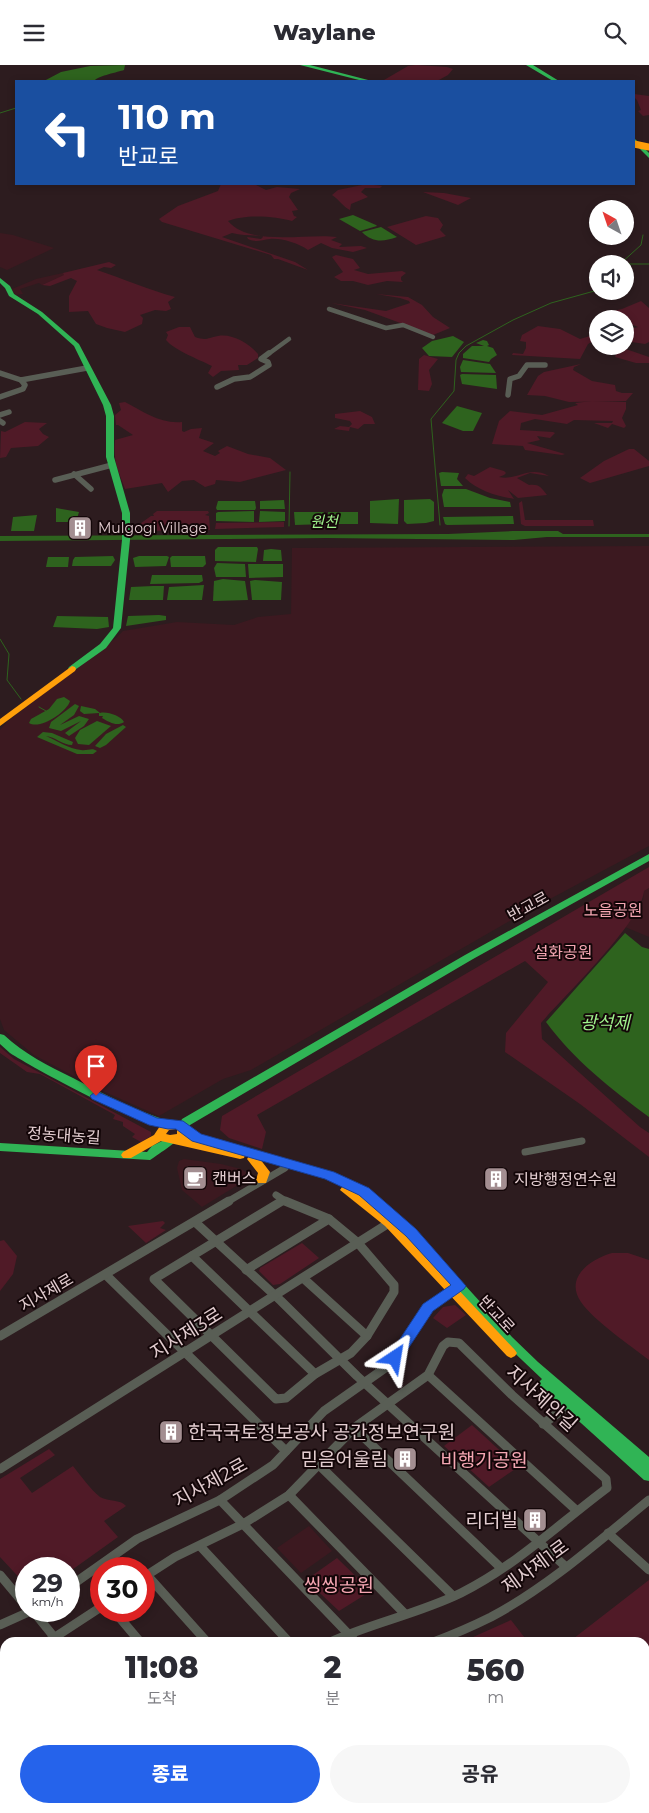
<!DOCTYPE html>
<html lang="ko">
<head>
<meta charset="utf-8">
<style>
  :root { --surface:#fff; --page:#f7f7f7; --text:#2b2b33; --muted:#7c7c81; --accent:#2563eb }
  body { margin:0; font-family:Montserrat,"Noto Sans KR",sans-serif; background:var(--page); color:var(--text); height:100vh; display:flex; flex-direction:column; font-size:19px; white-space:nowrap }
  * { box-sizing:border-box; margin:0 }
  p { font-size:16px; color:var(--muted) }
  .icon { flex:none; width:28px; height:28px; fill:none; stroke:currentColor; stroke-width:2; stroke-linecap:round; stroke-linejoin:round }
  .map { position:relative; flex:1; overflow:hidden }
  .panel { position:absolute; left:0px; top:1572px; width:650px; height:176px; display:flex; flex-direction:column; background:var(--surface); border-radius:15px 15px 0 0; box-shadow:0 2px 8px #0003 }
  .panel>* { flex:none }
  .banner { position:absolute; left:15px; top:15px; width:620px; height:105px; border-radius:0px; box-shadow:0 2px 8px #0003; background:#1a4fa0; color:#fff; overflow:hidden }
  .needle { width:32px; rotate:320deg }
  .buttons { position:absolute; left:589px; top:135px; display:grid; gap:10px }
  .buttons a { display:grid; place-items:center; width:45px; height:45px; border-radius:50%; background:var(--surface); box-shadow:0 2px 8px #0003; font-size:25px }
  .speed { position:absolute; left:15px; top:1492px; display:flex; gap:10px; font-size:25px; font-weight:700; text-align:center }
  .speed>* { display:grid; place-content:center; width:65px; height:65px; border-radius:50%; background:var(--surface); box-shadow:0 2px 8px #0003; line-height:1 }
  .speed small { font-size:12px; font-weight:400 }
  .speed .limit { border:8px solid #d22; background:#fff; color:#111 }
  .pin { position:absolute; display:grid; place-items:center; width:42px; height:42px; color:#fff; margin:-51px -21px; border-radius:50% 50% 50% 0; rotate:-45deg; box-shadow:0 0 5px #0007 }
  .pin .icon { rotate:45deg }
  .me { position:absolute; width:55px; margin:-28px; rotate:33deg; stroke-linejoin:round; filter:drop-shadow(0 0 4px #0008) }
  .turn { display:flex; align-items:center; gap:18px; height:105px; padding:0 20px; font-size:22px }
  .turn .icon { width:65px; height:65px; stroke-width:2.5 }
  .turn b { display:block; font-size:35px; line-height:42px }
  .eta { display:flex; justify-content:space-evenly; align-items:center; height:85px; text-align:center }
  .eta b { font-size:30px; font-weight:800; line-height:35px }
  .cta { display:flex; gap:10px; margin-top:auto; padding:10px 20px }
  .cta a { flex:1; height:58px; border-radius:30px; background:var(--accent); color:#fff; font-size:20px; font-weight:800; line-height:58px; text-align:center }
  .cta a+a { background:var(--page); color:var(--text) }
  header { display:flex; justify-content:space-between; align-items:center; height:65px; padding:0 20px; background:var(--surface); font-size:22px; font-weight:800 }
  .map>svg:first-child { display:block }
</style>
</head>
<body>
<header><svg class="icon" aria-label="menu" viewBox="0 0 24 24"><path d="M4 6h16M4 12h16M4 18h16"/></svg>Waylane<svg class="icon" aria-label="search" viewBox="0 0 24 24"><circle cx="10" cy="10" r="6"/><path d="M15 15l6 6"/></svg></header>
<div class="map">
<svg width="649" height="1748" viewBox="0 0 649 1748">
  <rect width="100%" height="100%" fill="#2d1c1f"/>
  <!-- built -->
  <g fill="#3c1920">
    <polygon points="0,168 13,170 54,183 7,205 0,202"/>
    <polygon points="63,208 65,210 42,220 39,218 20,224 23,229 15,230 12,224 36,214"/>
    <polygon points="649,481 649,781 520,850 251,1005 223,1014 159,1051 96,1023 34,990 4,965 0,954 0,665 8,656 116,573 123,566 177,557 234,560 258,552 291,549 292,483"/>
    <polygon points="649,823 649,872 625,862 643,835 644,826"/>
    <polygon points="184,1094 221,1099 241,1104 246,1107 246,1115 202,1142 182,1125 177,1103 179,1096"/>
    <polygon points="309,1461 332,1486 301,1508 277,1483"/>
  </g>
  <!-- green -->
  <g fill="#501a27">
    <polygon points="416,0 447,2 453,4 448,10 437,16 384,15 408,1"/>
    <polygon points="634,29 649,31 649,50 643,51 638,46 641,45 637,35 634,32"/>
    <path d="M 221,119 L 254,119 L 266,125 L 277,122 L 300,124 L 291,128 L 289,132 L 298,145 L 292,146 L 294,151 L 297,152 L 292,156 C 275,151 245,149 228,156 C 250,182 307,168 337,172 L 331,175 L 342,179 L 339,182 L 361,181 L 367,183 L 353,187 L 332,183 L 321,178 L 308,185 C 298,178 281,173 270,174 C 261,175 257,178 248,174 L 247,172 L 261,174 L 264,171 C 253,170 243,171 232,168 L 222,172 L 295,197 L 308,205 L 278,194 L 274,194 L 271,190 L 162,157 L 159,154 L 178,141 L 218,126 Z"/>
    <path d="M 367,119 L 382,121 L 380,123 L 365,123 L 361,127 L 368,132 L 351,139 L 350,145 C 342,141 340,135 332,130 L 338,125 Z"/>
    <polygon points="423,127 444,128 471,133 458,140"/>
    <polygon points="426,151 438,153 443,160 440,165 446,171 416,180 387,162"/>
    <polygon points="336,190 353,194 360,203 354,205 368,209 402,206 406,208 401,212 401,215 403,217 387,216 368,220 353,216 341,216 334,212 343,207 332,192"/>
    <path d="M 109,197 L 116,200 L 111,203 L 104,202 L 97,205 C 124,214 149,225 175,232 L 168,237 L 171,244 L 166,246 L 155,245 L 140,250 L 143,253 L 142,259 L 125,267 L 107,263 L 96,259 L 88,246 L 69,247 L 69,231 L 77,216 L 71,213 L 50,221 L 42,220 L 64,210 L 63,208 Z"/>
    <polygon points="376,229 408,232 422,240 433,252 450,263 433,270 365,245 331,238 386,246 410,238 409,236 400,233"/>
    <polygon points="641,236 649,243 649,277 645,279 625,276 627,273 625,260 634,263 638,262 625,257 625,254 616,254 600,249 622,244"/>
    <polygon points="538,261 560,264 580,274 590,271 597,274 588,279 580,294 512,290 513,288 523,289 526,283 526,277 520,276 522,270"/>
    <path d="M 179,262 L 190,262 L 195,272 C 207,276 207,273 218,271 C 232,268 250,279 258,289 L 258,293 L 247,300 L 238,300 L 239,305 L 221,306 L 213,312 L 208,308 L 212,301 C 198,294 174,285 166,275 L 168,270 L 166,267 Z"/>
    <polygon points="623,283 649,292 649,298 636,298 615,292 618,284"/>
    <polygon points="424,290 438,294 429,305 432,319 429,326 418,325 419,294"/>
    <polygon points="581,299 574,302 573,305 592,316 615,320 616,326 622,328 633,328 626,336 569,337 545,331 527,330 538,311 544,307"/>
    <polygon points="592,336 626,337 626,344 622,353 626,361 624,363 612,359 608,363 594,358 612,358 613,356 574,355 567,359 535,354 521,358 520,365 553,367 555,368 550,373 537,371 540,375 527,378 565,389 562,390 525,385 523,381 492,379 499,356 510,346 542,350 578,340 575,338"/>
    <path d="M 125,337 C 144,347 160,359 182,357 L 182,366 L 184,367 L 191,364 L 202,363 L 199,373 L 214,378 L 203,386 L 215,391 L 220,388 L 218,386 L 227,381 L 248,389 L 270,393 L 286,405 L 240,417 L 216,415 L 215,419 L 205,422 L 194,415 L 182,416 L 168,427 L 162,418 L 125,424 C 118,405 113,397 115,375 L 133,370 L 118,360 L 116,360 L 115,350 L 121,345 L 119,338 Z"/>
    <polygon points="360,346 372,352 375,359 364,359 358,364 350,362 349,366 334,364 340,361 349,362 352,359 350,356 335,353 335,349"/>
    <polygon points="25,357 47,358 39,364 43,369 49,372 38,381 11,383 6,392 0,393 1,366 5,367"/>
    <polygon points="629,384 634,384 649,396 649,401 590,418 580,413 604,396"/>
    <path d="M 490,402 L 504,406 L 506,408 L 504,410 L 499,412 C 518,416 528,400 549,411 L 530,408 L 517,413 L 529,420 C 539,419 541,422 547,430 L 518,433 L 508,425 L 514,434 C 497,431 478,426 465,413 L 468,409 L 474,411 Z"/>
    <polygon points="522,436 525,455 593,455 594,461 525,461 521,459 519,438"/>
    <polygon points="157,446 208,446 209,448 205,450 209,451 210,465 144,466 137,461 151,451 154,451 153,449"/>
    <polygon points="284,457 284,462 215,464 216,458"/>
    <path d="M 649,802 L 649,823 L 644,826 C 641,858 565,930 541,958 L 542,974 L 640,1062 L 649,1068 L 649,1092 L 580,1039 L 505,987 L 506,968 L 548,917 L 525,896 L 257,1050 L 266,1067 L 262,1084 L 229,1073 L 220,1065 L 222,1051 Z"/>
    <polygon points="0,982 14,994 151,1067 151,1071 141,1077 132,1072 135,1069 123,1061 123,1057 113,1054 115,1050 40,1009 27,1007 0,988"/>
    <polygon points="163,1156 165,1158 160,1163 166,1165 146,1178 128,1161"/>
    <polygon points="4,1175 17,1191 13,1209 0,1226 0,1176"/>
    <polygon points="302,1178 319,1193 280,1219 273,1220 259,1206 260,1203"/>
    <path d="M 612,1188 L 628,1188 L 649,1195 L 649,1295 C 631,1281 593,1255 581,1237 C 564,1212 591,1194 612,1188 Z"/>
    <polygon points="455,1240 466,1250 447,1263 433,1253 443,1242"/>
    <polygon points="472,1360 518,1402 489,1422 444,1381"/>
    <path d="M 49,1384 L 55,1390 L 20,1413 L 32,1428 L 73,1401 C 81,1411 90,1424 100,1432 C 109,1437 120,1434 126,1441 L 104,1456 L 118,1472 L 69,1507 L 69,1504 L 26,1504 L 26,1520 L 0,1492 L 0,1414 Z"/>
    <polygon points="337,1493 371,1526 339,1546 306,1515"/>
    <polygon points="649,1515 649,1613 645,1616 645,1578 569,1577"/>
    <polygon points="511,1555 528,1577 460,1577 462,1577"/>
    <polygon points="645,1646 649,1650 649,1742 637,1748 168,1748 174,1744 645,1744"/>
  </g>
  <!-- water -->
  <g fill="#2e631e">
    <path d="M 125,0 L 124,5 C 118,7 99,11 95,15 L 101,16 L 44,16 L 61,7 L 90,1 Z"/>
    <polygon points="353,150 376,160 377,161 360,166 339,154"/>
    <path d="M 381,162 L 397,172 C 383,177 373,178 362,167 Z"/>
    <polygon points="453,271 464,277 452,292 429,291 422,283 432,276"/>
    <polygon points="483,275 487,276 489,280 487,281 493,283 497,290 491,294 489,297 463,293 463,289 472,281 484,281 476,278"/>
    <polygon points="463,295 490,299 496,308 461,307 460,302"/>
    <polygon points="462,309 496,310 497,324 462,319 460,310"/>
    <polygon points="457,341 482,348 473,366 463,366 442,358"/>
    <polygon points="442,407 459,408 457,414 463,421 441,421 439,408"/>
    <polygon points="444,424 466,424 490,433 510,437 511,442 444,442 442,430"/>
    <polygon points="399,434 398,459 370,458 370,436"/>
    <polygon points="430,434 434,437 434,456 426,458 407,459 404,456 404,435"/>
    <polygon points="284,435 285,444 260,444 260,436"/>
    <polygon points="218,436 255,436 256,443 255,445 217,445 216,443"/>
    <polygon points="56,443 79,447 76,457 56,457"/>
    <polygon points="254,446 254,457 216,456 216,448 218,447"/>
    <polygon points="260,446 285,447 285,456 259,457"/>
    <polygon points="294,447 324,447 326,459 295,460"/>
    <polygon points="328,447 358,447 358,459 329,459"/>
    <polygon points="37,450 34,466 11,466 13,452"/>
    <polygon points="513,451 514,459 447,460 445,459 443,452"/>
    <polygon points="513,466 558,466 563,469 649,469 649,472 547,472 514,475 327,473 0,476 0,471 448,469"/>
    <polygon points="218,482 257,482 258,484 256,497 215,496 215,485"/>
    <polygon points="271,484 281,485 282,496 263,496 264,485"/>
    <polygon points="113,491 115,495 111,501 72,501 73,495 75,492"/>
    <polygon points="139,491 167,491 169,492 166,501 135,502 133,493"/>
    <polygon points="172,491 205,491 206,499 203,502 171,502 170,493"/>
    <polygon points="48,492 69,492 68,502 46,502"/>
    <polygon points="217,498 245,499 246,512 216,512 214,503"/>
    <polygon points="248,499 283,499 283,512 249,513"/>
    <polygon points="152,510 202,510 203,516 199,518 150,519"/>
    <polygon points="223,514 245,516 248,535 213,536 214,516"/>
    <polygon points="255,515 282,517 281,535 252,535 250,516"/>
    <polygon points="204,520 202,535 167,535 169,522"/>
    <polygon points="153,521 164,521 163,535 129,535 131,522"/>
    <polygon points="159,550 166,551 166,555 126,561 128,551"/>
    <polygon points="57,551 108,552 109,562 97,564 53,562"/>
    <path d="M 64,632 L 70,636 C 67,647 40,665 29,658 L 31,654 L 49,644 L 57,634 Z"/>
    <polygon points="75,639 79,641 74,650 60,660 79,651 89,654 84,661 69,671 65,668 81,656 61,666 49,663 51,657"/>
    <path d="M 81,641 L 95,644 L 100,648 C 107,646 121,651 124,657 C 117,662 109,657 102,653 L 103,651 L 99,651 L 99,648 L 84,649 L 80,646 Z"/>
    <polygon points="97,656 111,661 89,680 78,679 75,673 80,665"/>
    <polygon points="123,660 126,662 106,680 100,683 95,681 106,669"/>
    <path d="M 43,667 L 52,668 L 73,677 L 72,680 C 63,680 55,672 46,671 C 56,675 69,684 81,685 C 88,686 92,682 97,686 L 93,689 L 77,689 L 37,672 Z"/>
    <path d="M 625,868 L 642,882 L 649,884 L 649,1052 C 611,1024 574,995 546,957 Z"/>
    <polygon points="228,1744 465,1744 468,1748 222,1748"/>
  </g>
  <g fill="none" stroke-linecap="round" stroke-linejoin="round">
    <!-- stream -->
    <g stroke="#2e631e" stroke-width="1">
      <polyline points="0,48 16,43"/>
      <polyline points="620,199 641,180 643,170"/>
      <polyline points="625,199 649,199"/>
      <polyline points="625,209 627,214 625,217"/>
      <polyline points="440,460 431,354 454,326 456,295 459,288 466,281 513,255 551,238 598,225"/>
      <polyline points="289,461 290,407"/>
      <polyline points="0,574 9,589 7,615 21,634"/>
      <polyline points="39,642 46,646"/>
    </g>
    <!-- street-far3 -->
    <g stroke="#595e55" stroke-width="4.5">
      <polyline points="329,244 386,263 403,260 433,272"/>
      <polyline points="267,290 289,274"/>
    </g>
    <!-- street-far2 -->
    <g stroke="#595e55" stroke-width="5.5">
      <polyline points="0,308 21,315 87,303"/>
      <polyline points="217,322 234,314 250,312 269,300 268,297 261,294 269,288"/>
      <polyline points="508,330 510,314 519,311 527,300 545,300"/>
      <polyline points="0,332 23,324 25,320 21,315"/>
      <polyline points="0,350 9,347"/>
      <polyline points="0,356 3,358"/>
      <polyline points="74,409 91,424"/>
      <polyline points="55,415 112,400"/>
    </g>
    <!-- street-far1 -->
    <g stroke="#595e55" stroke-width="7">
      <polyline points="525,1087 582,1076"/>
      <polyline points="276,1130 287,1137"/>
      <polyline points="227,1137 285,1103"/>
      <polyline points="280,1137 282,1136"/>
    </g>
    <!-- street -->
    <g stroke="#595e55" stroke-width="9">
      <polyline points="285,1136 329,1154"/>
      <polyline points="195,1157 281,1236 357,1311 565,1501"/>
      <polyline points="192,1191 315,1309"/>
      <polyline points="246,1205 329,1154 358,1178 394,1220 394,1227 367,1271 351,1288 315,1309 286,1333 276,1334 154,1214 282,1136"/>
      <polyline points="106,1210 286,1386"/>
      <polyline points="303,1213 367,1271"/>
      <polyline points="0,1271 229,1136"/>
      <polyline points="428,1310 576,1445"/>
      <polyline points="543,1359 569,1340"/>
      <polyline points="354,1363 501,1503"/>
      <polyline points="319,1400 453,1531"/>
      <polyline points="0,1404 389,1158"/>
      <polyline points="289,1430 404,1548"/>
      <polyline points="220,1435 357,1578"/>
      <polyline points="608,1468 649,1505"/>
      <polyline points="200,1481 290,1578"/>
      <polyline points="0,1510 26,1541"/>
      <polyline points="147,1510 208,1578"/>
      <path d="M 144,1512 L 175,1492 L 243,1459 L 289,1430 L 354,1363 L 428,1310 L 443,1281 L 448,1277 L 459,1278 L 512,1330 L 606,1414 L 607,1423 C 559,1459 515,1501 461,1528 C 418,1549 371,1558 328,1578"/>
      <polyline points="69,1522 137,1474 220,1435 273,1400 324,1346 388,1301 428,1242 455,1224"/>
      <polyline points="33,1546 59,1578"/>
      <polyline points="114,1546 141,1578"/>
      <polyline points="0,1560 31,1546"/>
      <polyline points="46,1578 101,1542"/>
      <path d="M 431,1578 C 452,1570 471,1562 491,1552 C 549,1521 599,1476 649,1435"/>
      <polyline points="0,1598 5,1596"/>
      <polyline points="0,1682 5,1685"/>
      <polyline points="0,1731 5,1726"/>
      <polyline points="16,1744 22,1748"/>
      <polyline points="151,1748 157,1744"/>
    </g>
    <!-- fast -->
    <g fill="#30b455" fill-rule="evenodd">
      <polygon points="300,0 310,0 372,16 363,16"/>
      <polygon points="526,0 533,0 559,16 553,16"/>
      <polygon points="634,73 649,88 649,93 634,78"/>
      <polygon points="0,213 10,221 14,229 42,247 79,279 111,340 114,351 114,392 130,448 130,475 121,563 106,583 72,607 69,606 68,604 69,602 100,579 113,563 122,475 122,448 106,392 106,351 103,340 74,281 38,249 9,231 5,223 0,218"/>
      <polygon points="649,789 649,796 473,894 190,1060 187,1066 179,1066 178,1063 182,1054 465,890"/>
      <path d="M 0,969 L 4,970 C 24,989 49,1001 73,1013 C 105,1030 137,1046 172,1057 L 173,1060 L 172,1063 C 153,1068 31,1002 10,988 L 0,979 Z"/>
      <path d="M 172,1071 L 176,1072 L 178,1075 C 176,1077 152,1094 150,1095 L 0,1086 L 0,1078 L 147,1087 L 152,1081 Z"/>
      <polygon points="307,1100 333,1107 368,1124 415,1165 512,1272 538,1297 649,1392 649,1416 644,1415 540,1321 538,1318 542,1314 504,1278 407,1171 360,1130 326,1113 303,1107 301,1104 303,1101"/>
    </g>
    <!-- slow -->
    <g fill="#ff9f0a" fill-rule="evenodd">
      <polygon points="72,601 75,602 76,604 75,606 0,661 0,654"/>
      <path d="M 178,1056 L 200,1069 L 311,1101 L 313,1104 L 311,1107 L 307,1108 L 260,1094 L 270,1107 L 266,1118 L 258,1118 L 256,1115 L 258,1108 L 247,1094 L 249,1091 L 245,1090 L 244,1093 L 240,1094 L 161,1076 L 131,1093 L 123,1093 L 121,1090 L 123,1087 L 154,1070 L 162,1058 ZM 176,1064 L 177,1065 L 177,1069 L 170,1070 L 166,1069 L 169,1065 Z"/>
      <polygon points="346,1121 360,1127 393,1155 515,1285 517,1288 515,1291 511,1293 507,1291 385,1161 340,1125 342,1122"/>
    </g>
    <!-- slow-bridge -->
    <polyline stroke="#ff9f0a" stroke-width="7" points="634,79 649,82"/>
  </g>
  <!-- route -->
  <polygon fill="#2563eb" stroke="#184099" points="96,1026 157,1053 183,1056 201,1069 334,1107 369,1123 416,1164 466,1221 464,1224 433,1246 400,1296 395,1298 390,1296 388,1293 390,1289 423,1239 451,1220 406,1171 359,1130 325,1114 192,1076 176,1064 168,1064 149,1060 92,1034 90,1031"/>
  <!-- icons -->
  <defs>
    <symbol id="building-square" viewBox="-11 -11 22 22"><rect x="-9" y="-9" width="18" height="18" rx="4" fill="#a38e91" stroke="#130608"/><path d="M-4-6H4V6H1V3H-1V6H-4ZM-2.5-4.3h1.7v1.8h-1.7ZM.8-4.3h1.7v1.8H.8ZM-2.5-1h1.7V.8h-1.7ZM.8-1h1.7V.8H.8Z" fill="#fff"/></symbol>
    <symbol id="cafe-square" viewBox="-11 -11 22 22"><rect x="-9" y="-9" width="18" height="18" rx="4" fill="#a38e91" stroke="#130608"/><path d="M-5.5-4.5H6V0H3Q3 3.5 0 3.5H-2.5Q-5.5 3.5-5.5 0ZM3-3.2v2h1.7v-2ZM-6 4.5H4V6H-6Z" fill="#fff"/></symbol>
  </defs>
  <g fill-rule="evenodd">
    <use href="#building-square" x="66" y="449" width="28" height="28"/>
    <use href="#cafe-square" x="181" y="1099" width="28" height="28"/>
    <use href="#building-square" x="482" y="1100" width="28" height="28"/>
    <use href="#building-square" x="157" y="1353" width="28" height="28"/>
    <use href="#building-square" x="391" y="1380" width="28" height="28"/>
    <use href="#building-square" x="521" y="1441" width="28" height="28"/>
  </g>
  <g text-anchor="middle" stroke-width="4" stroke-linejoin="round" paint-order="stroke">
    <!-- far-poi labels -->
    <g font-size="14" fill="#e2cccf" stroke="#130608" text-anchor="start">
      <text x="98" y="468">Mulgogi Village</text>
    </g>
    <!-- far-water labels -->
    <g font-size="15" font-style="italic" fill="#9ff08c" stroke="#130608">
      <text x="324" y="462">원천</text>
    </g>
    <!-- street labels -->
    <g font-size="16" fill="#e2cccf" stroke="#130608">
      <text transform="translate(528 841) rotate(-29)" y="6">반교로</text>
      <text transform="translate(64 1070) rotate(4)" y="6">정농대농길</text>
      <text transform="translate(46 1227) rotate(-30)" y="6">지사제로</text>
      <text transform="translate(497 1249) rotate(47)" y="6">반교로</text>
    </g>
    <!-- park labels -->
    <g font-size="16" fill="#f4a6b2" stroke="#130608">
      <text x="613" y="851">노을공원</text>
      <text x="563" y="893">설화공원</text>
    </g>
    <!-- poi labels -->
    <g font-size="16" fill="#e2cccf" stroke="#130608" text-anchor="start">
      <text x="212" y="1119">캔버스</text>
      <text x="514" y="1120">지방행정연수원</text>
    </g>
    <!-- water labels -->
    <g font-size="18" font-style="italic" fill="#9ff08c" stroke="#130608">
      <text x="605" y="964">광석제</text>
    </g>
    <!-- near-street labels -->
    <g font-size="19" fill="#e2cccf" stroke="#130608">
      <text transform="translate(186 1268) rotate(-32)" y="7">지사제3로</text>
      <text transform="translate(542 1333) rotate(42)" y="7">지사제안길</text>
      <text transform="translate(210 1417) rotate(-29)" y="7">지사제2로</text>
      <text transform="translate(535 1501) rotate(-36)" y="7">제사제1로</text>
    </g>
    <!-- near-poi labels -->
    <g font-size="19" fill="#e2cccf" stroke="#130608" text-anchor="end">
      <text x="188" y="1374" text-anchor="start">한국국토정보공사 공간정보연구원</text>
      <text x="388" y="1401">믿음어울림</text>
      <text x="518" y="1462">리더빌</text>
    </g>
    <!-- near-park labels -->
    <g font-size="19" fill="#f4a6b2" stroke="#130608">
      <text x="484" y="1402">비행기공원</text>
      <text x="339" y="1527">씽씽공원</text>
    </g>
  </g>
</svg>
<div class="buttons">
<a><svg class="needle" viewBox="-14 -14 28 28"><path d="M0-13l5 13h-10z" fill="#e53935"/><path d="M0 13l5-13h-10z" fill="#7c7c81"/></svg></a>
<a><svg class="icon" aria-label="sound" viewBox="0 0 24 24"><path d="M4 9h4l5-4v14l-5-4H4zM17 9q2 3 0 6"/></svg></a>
<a><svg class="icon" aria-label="layers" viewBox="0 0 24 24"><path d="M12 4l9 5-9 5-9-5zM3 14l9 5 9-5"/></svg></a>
</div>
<div class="speed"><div>29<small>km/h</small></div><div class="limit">30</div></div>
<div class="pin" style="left:96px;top:1031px;background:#d93025"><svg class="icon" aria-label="arrive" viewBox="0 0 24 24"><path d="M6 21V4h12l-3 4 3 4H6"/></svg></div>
<svg class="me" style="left:395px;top:1293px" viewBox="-20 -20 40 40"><path d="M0-17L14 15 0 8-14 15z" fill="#2563eb" stroke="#fff" stroke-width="4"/></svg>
<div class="banner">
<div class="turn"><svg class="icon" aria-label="left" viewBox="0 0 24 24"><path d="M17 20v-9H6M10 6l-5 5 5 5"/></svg><div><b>110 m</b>반교로</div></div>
</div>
<section class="panel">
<div class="eta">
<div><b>11:08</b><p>도착</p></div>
<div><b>2</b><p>분</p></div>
<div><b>560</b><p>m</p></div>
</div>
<div class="cta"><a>종료</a><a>공유</a></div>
</section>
</div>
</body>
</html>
